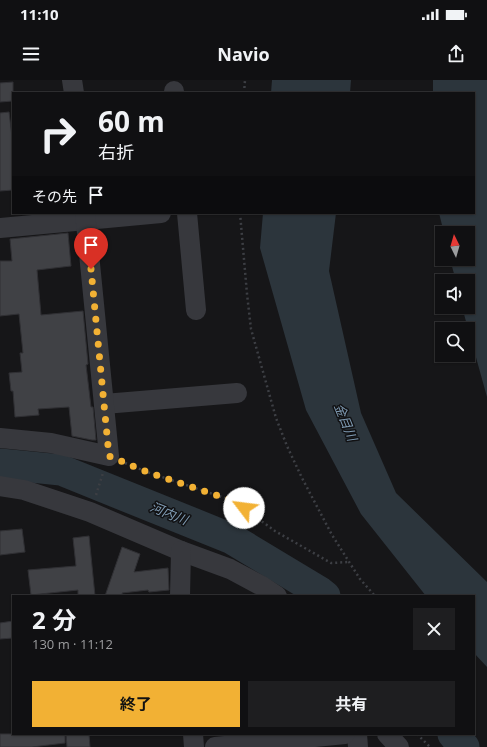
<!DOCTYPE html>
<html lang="ja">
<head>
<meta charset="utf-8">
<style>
  :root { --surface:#101012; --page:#1e1e20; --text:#f1f3f6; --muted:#9c9d9f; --line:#303032; --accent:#f2b134 }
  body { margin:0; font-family:"Open Sans","Noto Sans JP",sans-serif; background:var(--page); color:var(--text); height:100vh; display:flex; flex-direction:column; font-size:15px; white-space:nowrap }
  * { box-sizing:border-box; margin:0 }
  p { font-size:13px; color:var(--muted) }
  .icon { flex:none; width:22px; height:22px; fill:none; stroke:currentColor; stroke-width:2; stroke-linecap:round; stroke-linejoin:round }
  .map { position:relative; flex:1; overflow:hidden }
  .side { position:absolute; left:12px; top:515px; width:463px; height:140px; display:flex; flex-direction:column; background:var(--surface); border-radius:0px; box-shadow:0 1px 3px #0004,0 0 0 1px var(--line) }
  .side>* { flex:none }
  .top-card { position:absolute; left:12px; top:12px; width:463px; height:122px; border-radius:0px; box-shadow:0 1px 3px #0004,0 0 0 1px var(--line); background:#101012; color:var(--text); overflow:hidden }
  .needle { width:26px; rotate:355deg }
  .fabs { position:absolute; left:435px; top:146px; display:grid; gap:8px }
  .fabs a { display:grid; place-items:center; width:40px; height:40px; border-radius:0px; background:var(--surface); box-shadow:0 1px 3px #0004,0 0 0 1px var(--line); font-size:20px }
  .pin { position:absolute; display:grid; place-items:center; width:34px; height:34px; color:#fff; margin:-41px -17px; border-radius:50% 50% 50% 0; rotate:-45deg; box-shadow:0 0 4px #0007 }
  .pin .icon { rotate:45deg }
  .me { position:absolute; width:44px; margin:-22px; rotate:300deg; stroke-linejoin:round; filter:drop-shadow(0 0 3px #0008) }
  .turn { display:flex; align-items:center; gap:14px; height:84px; padding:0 20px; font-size:18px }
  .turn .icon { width:52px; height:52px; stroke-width:2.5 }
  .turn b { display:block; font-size:28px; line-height:34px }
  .then { display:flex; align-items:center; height:38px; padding:0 20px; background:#0003; gap:8px; font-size:15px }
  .round { display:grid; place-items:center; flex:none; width:42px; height:42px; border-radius:0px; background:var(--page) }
  .summary { display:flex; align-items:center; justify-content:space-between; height:68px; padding:0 20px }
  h1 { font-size:24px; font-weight:700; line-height:30px }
  .action { display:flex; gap:8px; margin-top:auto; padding:8px 20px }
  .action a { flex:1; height:46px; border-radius:0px; background:var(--accent); color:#111; font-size:16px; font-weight:700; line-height:46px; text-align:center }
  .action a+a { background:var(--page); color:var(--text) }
  .status { display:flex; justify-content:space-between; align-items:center; height:28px; padding:0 20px; background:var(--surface); direction:ltr }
  .status svg { height:11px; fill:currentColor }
  header { display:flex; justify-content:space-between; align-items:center; height:52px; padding:0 20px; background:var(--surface); font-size:18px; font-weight:700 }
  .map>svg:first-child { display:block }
</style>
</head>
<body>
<div class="status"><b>11:10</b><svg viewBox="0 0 49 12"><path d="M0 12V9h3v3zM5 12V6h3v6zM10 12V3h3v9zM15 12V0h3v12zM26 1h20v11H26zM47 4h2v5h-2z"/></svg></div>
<header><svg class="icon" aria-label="menu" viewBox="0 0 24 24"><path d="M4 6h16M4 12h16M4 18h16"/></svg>Navio<svg class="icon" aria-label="share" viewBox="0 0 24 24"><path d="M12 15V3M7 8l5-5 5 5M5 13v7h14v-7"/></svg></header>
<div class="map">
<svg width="487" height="667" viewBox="0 0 487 667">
  <rect width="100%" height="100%" fill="#161618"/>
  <!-- water -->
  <g fill="#2c353c">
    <polygon points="272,0 351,0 350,13 271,13"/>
    <polygon points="433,0 487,0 487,317 462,227 468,227 468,201 456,201 450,179 468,179 468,153 444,153 439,133 474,133 474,13 433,13"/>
    <polygon points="263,133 336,133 329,191 361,333 396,413 487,502 487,587 474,573 474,516 426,516 361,434 306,330 260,168"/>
  </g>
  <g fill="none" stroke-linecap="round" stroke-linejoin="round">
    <!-- river -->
    <g stroke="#2c353c" stroke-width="31">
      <polyline points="0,384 61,390 232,459 320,512 325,516"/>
      <polyline points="453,654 464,667"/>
    </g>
  </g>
  <!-- building -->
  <g fill="#404145" stroke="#303034">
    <polygon points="13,2 13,21 0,22 0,3"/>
    <polygon points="9,32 13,65 13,110 0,111 0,33"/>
    <polygon points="68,153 71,186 37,190 41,235 83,231 88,284 86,285 91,327 93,327 96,360 92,360 72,356 69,327 38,329 39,335 15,337 13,311 11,311 9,293 22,292 20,273 23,273 19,234 0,236 0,181 12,181 10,159"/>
    <polygon points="22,449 25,472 0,475 0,451"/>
    <polygon points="89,456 95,516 78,516 78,510 31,515 28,490 76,486 73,458"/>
    <polygon points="122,467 140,474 134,492 168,488 169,510 149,512 148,510 122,513 123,516 105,516"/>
    <polygon points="13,541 13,558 0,559 0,543"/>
    <polygon points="0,654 65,654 65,663 32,667 0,667"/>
    <polygon points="66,654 89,654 90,667 67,667"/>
  </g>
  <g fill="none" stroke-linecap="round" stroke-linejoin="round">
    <!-- path -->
    <g stroke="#3d3f44" stroke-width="2.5" stroke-dasharray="2 3" stroke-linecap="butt">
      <polyline points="244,13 245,0"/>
      <polyline points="240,133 247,214 251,249 276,338 287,366 302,398 332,455 360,499 375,516"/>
      <polyline points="125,383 147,392 234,421 275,451 331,483 348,482"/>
      <polyline points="96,415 103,393"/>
      <polyline points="417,654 430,667"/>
    </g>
    <!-- minor -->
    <g stroke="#37383d" stroke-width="20">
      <polyline points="72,0 74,13"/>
      <polyline points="174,11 174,13"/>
      <polyline points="187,133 196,230"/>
      <polyline points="0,148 161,133"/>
      <polyline points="104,324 237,313"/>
      <polyline points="0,358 51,363 109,376 85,133"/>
      <polyline points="0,406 24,410 90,432 181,471 230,489 262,506 277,516"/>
      <polyline points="180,516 181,471"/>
      <polyline points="193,654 194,667"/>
      <polyline points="357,654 358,667"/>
      <polyline points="387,654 399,667"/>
      <polyline points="215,667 345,654"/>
    </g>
  </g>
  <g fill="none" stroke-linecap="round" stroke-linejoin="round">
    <!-- route -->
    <polyline stroke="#f2b134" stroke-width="7" stroke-dasharray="0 12.6" points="91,189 109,376 147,392 234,421 244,428"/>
  </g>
  <g text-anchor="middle" stroke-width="3" stroke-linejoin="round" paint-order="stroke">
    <!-- water labels -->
    <g font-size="13" font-style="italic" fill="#7f9bb3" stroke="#111113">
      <text transform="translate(346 342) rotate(68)" y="5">金目川</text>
      <text transform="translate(169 433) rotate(22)" y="5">河内川</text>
    </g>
  </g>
</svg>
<div class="fabs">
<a><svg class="needle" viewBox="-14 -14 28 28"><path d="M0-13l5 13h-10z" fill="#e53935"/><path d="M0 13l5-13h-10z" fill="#9c9d9f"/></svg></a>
<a><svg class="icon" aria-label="sound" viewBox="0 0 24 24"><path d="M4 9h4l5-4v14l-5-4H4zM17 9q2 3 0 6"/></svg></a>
<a><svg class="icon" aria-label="search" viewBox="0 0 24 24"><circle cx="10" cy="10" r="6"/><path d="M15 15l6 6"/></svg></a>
</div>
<div class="pin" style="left:91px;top:189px;background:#d93025"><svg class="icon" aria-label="arrive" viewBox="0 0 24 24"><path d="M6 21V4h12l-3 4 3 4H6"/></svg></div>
<svg class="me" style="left:244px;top:428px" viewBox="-20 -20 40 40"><circle r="19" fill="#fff"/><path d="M0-13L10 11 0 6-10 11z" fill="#f2b134"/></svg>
<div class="top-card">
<div class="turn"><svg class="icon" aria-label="right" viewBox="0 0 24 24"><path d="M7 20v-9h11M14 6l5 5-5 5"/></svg><div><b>60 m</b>右折</div></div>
<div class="then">その先<svg class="icon" aria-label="arrive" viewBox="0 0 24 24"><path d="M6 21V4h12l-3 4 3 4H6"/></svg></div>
</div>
<section class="side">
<div class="summary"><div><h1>2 分</h1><p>130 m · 11:12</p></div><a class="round"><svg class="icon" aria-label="close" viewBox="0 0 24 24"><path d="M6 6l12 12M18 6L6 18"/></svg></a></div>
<div class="action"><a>終了</a><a>共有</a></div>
</section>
</div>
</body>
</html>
